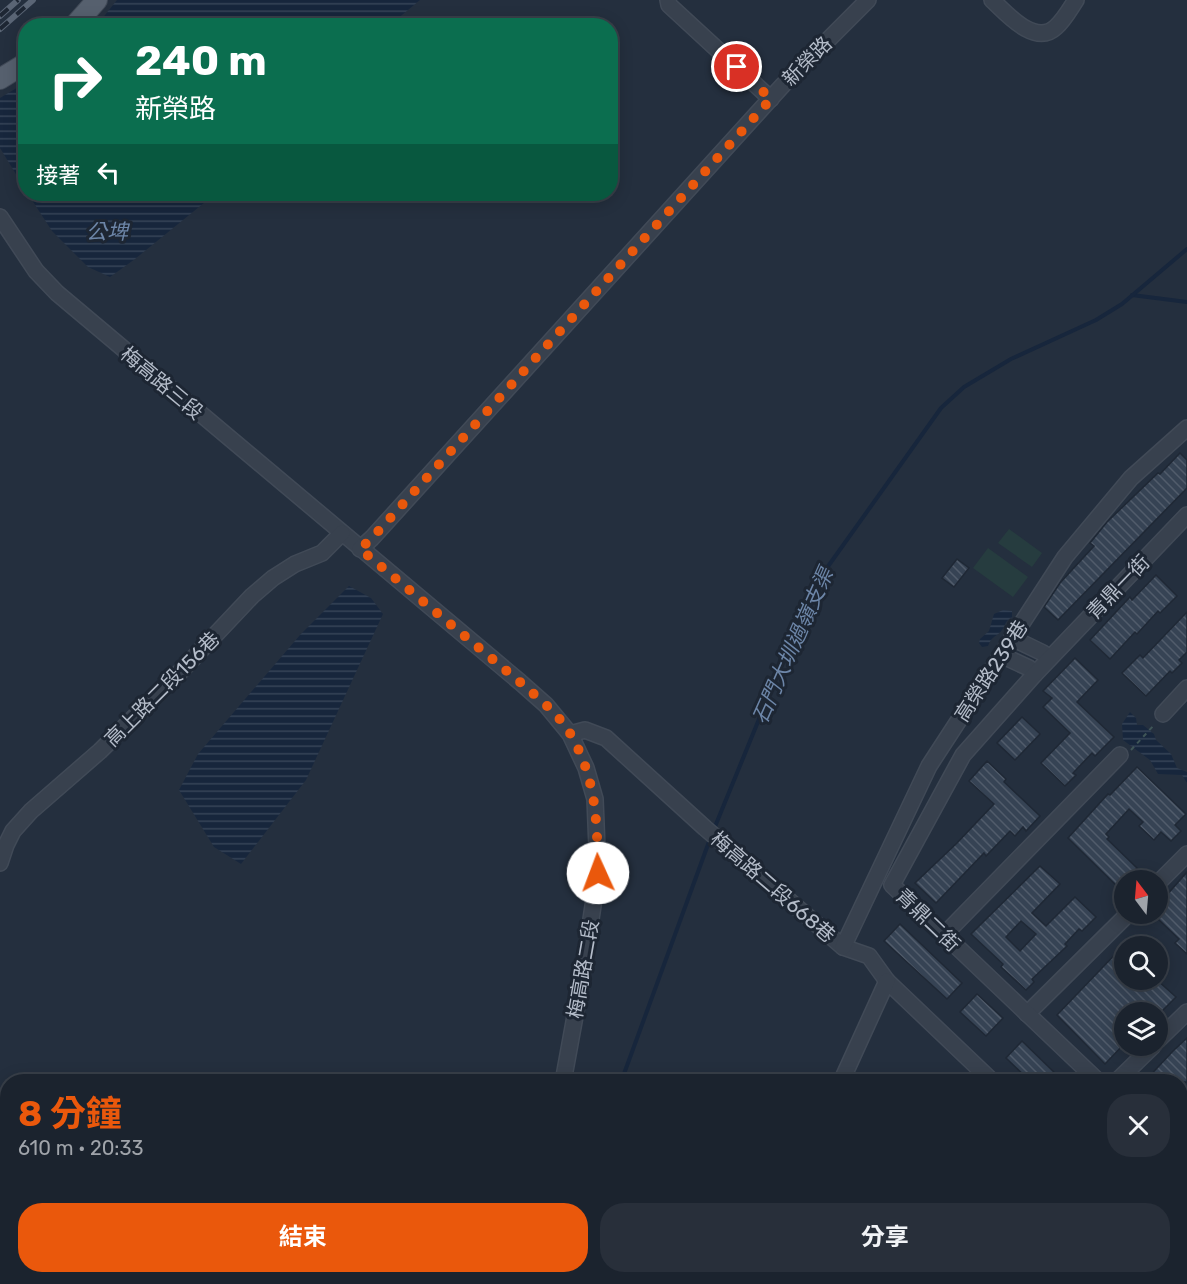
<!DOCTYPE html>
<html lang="zh-TW">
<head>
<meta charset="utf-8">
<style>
  :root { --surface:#1b232e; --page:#282f3a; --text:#f1f3f6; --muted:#a0a4aa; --line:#39404a; --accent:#ea580c }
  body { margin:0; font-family:Rubik,"Noto Sans TC",sans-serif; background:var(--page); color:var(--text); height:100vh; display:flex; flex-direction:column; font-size:22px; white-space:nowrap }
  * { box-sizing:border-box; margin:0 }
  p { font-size:20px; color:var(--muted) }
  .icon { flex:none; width:33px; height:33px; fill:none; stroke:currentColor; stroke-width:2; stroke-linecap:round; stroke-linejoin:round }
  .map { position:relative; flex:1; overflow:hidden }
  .side { position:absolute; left:0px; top:1074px; width:1188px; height:210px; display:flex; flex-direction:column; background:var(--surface); border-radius:24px 24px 0 0; box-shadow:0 3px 15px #0003,0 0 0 2px var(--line) }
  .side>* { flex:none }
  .hud { position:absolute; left:18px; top:18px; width:600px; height:183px; border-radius:24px; box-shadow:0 3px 15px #0003,0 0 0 2px var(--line); background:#0b6e4f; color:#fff; overflow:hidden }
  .needle { width:39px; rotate:344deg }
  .fabs { position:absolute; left:1114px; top:870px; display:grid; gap:12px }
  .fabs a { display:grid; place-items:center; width:54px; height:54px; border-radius:50%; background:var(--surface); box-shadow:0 3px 15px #0003,0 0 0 2px var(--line); font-size:30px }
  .pin { position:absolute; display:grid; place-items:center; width:51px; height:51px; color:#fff; margin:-26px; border:3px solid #fff; border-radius:50%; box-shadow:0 2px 6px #0007 }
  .me { position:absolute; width:66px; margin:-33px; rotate:358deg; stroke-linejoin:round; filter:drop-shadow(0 0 4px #0008) }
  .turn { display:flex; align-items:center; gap:21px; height:126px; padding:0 18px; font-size:27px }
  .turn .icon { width:78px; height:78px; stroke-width:2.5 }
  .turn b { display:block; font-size:42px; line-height:51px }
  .then { display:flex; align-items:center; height:57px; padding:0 18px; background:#0003; gap:12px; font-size:22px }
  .round { display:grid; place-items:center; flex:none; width:63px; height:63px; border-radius:24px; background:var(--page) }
  .headline { display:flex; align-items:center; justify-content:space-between; height:102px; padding:0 18px }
  h1 { font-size:36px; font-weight:700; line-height:45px; color:var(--accent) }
  .primary-button { display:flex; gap:12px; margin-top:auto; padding:12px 18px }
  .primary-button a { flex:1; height:69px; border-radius:24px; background:var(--accent); color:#fff; font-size:24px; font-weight:700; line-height:69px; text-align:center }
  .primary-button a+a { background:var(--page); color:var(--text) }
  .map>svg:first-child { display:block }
</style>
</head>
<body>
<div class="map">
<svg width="1187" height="1284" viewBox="0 0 1187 1284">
  <defs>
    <pattern id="water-rules" width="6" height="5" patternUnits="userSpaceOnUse" patternTransform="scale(1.5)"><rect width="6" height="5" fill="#17263c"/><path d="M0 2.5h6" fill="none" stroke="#364457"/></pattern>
    <pattern id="building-back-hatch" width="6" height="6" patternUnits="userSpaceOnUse" patternTransform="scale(1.5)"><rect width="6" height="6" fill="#364354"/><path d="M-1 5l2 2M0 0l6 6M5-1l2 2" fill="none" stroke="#515c6b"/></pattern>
  </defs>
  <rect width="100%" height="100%" fill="#242f3e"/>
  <!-- pitch -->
  <g fill="#263c3f">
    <polygon points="1009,529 1042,553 1032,567 998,543"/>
    <polygon points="988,548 1028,577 1013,597 973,568"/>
  </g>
  <!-- water -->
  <g fill="url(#water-rules)">
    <polygon points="117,0 420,0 390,25 97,25"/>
    <polygon points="25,83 25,189 0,148 0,98"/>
    <polygon points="28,194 215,194 135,259 110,277 88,267 52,231"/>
    <polygon points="349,586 371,598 383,614 306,780 241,864 214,847 179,790 198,754 300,635"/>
    <path d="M 1003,610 L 1012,611 L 1012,617 C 1005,621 1006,624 1002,630 C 997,637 992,635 988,646 L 982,647 L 979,643 L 980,639 L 989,631 L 994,614 Z"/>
    <polygon points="1130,712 1136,718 1137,725 1143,725 1154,734 1156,740 1171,754 1177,768 1187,772 1187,783 1182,775 1158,774 1150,760 1123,740 1122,724"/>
  </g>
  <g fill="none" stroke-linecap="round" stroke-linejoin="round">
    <!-- stream -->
    <g stroke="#17263c" stroke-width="4">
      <polyline points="1132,295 1187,302"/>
      <polyline points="714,829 803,612 819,579 941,408 964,387 1011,359 1096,320 1122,304 1187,249"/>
      <polyline points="621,1082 710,839"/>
      <polyline points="542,1284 545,1276"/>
    </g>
  </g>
  <!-- building -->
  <g fill="url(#building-back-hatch)" stroke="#1f2835" stroke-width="1.5" fill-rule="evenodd">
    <polygon points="1180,453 1187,460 1187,488 1058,620 1044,607 1060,583 1094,546 1090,543 1107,522 1158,473 1160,474"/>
    <polygon points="957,559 969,568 954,587 942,578"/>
    <polygon points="1156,575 1177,596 1160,613 1158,611 1137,634 1135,632 1110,659 1090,640 1130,597 1132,600"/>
    <polygon points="1187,612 1187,652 1179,660 1182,663 1172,673 1170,671 1146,696 1122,673 1140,655 1143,658"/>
    <polygon points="1075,658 1098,680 1077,702 1114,737 1095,756 1092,753 1073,773 1076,775 1065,786 1041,763 1070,733 1043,707 1052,698 1043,691"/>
    <polygon points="1022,717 1040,734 1015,760 997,743"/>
    <polygon points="987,761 1006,779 1004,782 1040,816 1026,831 1023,827 1015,836 1010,831 986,856 984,853 936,903 915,883 957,843 994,804 969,781"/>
    <polygon points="1137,767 1186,814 1175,825 1181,831 1171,841 1161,832 1154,840 1139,826 1143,822 1129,809 1106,834 1109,837 1107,839 1137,868 1131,875 1137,880 1125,880 1125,894 1068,838 1108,794 1110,795"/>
    <path d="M 1040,866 L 1060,884 L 1032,913 L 1046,926 L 1075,897 L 1096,917 L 1082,931 L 1079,929 L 1065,944 L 1067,946 L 1032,979 L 1034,982 L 1026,990 L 1001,967 L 1003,964 L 971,934 ZM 1021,921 L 1036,934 L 1020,951 L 1006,937 Z"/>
    <polygon points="1187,872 1187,954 1175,943 1179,939 1158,919 1158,905"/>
    <polygon points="900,924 962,983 947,999 884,941"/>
    <polygon points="1125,944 1125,980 1157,980 1176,997 1161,1012 1125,1012 1125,1043 1105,1064 1057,1015"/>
    <polygon points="977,994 1003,1018 986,1036 960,1012"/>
    <polygon points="1187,1038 1187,1082 1144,1082 1173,1051"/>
    <polygon points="1022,1041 1064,1082 1031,1082 1006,1058"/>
  </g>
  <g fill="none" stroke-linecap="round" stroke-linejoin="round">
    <defs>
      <g id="minor">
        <polyline points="668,0 669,5 771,99"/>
        <path d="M 992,0 C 1006,13 1035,47 1056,27 C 1064,20 1070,9 1076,0"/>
        <polyline points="0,217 36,271 57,293 520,682 546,705 570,734 586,768 595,799 598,873 582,978 563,1082"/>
        <polyline points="360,549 372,538 783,85 868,0"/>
        <polyline points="1012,638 1043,653 1049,659"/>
        <polyline points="1001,655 1029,668 1035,674"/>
        <polyline points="1163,714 1187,688"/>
        <polyline points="570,734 585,730 606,738 705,828 843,947 869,956 887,981 993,1082"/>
        <polyline points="0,863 6,845 13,831 31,811 100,751 184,668 252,596 273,578 295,564 322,553 342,533"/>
        <polyline points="1158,883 1187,854"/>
        <polyline points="944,935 1120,755"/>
        <polyline points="843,947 929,766 1065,557 1131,478 1187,428"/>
        <polyline points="1027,1014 1128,914"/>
        <polyline points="1158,1040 1187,1012"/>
        <polyline points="841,1082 887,981"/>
        <polyline points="1099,1082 892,885 963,755 1035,674 1187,515"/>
        <polyline points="1116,1082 1153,1046"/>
        <polyline points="1180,1167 1187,1173"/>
        <polyline points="0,1238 8,1232"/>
        <polyline points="1180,1256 1187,1261"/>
        <polyline points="373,1276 387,1284"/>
        <polyline points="524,1284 526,1276"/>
      </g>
      <g id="major">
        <polyline points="74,26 97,0"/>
        <polyline points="0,79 26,63"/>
      </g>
    </defs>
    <!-- minor casing -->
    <use href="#minor" stroke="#414a57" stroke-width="18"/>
    <!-- major casing -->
    <use href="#major" stroke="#414a57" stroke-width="22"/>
    <!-- path -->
    <polyline stroke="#3f5557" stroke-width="2" stroke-dasharray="4.5 4.5" stroke-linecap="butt" points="1131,750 1155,724"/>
    <!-- minor -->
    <use href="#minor" stroke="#38414e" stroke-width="15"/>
    <!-- major -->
    <use href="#major" stroke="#56606e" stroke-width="20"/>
    <defs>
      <g id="rail">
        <polyline points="0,16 18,0"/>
        <polyline points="0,29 33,0"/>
      </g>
    </defs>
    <!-- rail casing -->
    <use href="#rail" stroke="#5a6575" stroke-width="6"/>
    <!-- rail -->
    <use href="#rail" stroke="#1d2633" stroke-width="4" stroke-dasharray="11" stroke-linecap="butt"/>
  </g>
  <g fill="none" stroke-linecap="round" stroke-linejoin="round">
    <!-- route -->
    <path stroke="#ea580c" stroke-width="10" stroke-dasharray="0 18" d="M 598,873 C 597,823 597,781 571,735 C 559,714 538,698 520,682 L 360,549 L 372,538 L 771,99 L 737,67"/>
  </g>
  <g text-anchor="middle" stroke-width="6" stroke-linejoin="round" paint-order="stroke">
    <!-- street labels -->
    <g font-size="20" fill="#b4bcc9" stroke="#1d2633">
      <text transform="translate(807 61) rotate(-45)" y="7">新榮路</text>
      <text transform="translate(162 383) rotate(40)" y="7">梅高路三段</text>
      <text transform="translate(1118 587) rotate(-46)" y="7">青鼎一街</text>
      <text transform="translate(991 671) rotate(-57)" y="7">高榮路239巷</text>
      <text transform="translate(162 689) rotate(-45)" y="7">高上路二段156巷</text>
      <text transform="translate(773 887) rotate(41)" y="7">梅高路二段668巷</text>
      <text transform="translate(928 920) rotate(44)" y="7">青鼎二街</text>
      <text transform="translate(583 969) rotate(-80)" y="7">梅高路二段</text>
    </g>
    <!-- water labels -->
    <g font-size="21" font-style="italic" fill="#6d86a8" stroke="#1d2633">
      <text x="107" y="239">公埤</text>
      <text transform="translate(793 646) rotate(-66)" y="7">石門大圳過嶺支渠</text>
    </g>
  </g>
</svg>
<div class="fabs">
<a><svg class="needle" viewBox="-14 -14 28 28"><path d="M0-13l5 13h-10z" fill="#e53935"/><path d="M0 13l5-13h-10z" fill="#a0a4aa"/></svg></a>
<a><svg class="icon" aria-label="search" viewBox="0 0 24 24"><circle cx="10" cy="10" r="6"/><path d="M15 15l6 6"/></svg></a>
<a><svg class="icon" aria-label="layers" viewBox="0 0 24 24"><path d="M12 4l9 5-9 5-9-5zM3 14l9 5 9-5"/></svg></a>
</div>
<div class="pin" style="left:737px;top:67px;background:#d93025"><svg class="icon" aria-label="arrive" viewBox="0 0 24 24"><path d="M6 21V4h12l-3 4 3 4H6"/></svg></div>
<svg class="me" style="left:598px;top:873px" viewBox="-20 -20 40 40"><circle r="19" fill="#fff"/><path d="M0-13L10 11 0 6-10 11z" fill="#ea580c"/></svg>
<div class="hud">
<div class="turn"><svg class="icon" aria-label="right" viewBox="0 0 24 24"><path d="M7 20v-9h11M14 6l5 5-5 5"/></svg><div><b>240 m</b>新榮路</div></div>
<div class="then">接著<svg class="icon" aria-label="left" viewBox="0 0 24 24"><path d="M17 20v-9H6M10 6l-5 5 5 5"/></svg></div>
</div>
<section class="side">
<div class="headline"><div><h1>8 分鐘</h1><p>610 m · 20:33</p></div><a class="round"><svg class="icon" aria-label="close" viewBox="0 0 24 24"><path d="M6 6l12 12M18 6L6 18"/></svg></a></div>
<div class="primary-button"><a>結束</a><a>分享</a></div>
</section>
</div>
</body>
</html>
